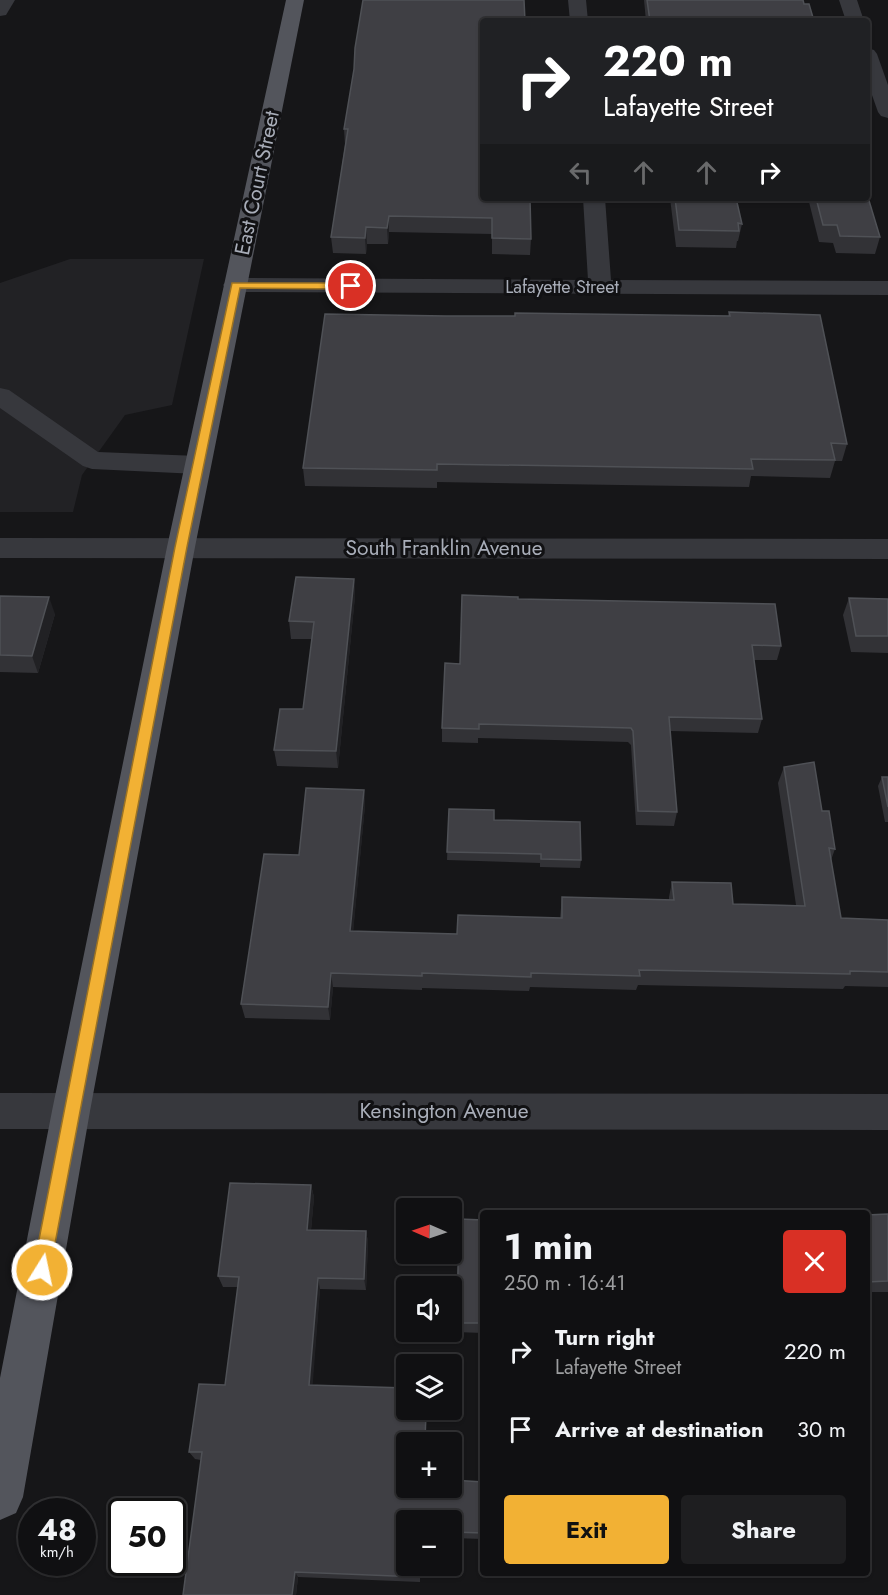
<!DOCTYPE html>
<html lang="en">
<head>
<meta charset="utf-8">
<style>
  :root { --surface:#101012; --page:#1e1e20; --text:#f1f3f6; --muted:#9c9d9f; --line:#303032; --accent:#f2b134 }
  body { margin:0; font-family:Jost,sans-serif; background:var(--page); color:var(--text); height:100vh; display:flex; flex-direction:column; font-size:22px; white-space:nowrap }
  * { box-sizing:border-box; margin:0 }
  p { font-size:20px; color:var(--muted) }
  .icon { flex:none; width:33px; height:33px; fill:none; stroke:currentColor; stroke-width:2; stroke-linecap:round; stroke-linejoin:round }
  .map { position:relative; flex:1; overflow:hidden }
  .sheet { position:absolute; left:480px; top:1210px; width:390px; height:366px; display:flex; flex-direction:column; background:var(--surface); border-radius:6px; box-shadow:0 2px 4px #0004,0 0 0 2px var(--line) }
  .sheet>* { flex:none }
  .top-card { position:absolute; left:480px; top:18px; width:390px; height:183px; border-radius:6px; box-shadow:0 2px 4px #0004,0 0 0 2px var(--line); background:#202124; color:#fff; overflow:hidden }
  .needle { width:39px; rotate:272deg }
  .controls { position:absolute; left:396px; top:1198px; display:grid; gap:12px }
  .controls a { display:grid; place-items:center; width:66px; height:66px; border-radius:6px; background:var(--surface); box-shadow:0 2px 4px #0004,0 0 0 2px var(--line); font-size:30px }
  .speed { position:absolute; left:18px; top:1498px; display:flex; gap:12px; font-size:30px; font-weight:700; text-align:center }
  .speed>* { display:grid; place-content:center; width:78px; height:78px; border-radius:50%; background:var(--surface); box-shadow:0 2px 4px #0004,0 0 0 2px var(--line); line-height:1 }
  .speed small { font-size:15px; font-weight:400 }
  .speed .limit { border:3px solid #111; border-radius:9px; background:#fff; color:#111 }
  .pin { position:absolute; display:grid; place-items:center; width:51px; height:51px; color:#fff; margin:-26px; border:3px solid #fff; border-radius:50%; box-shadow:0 2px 6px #0007 }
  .me { position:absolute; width:66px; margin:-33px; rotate:10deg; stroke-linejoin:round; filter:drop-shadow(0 0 4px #0008) }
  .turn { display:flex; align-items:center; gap:21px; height:126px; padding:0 24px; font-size:27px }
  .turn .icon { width:78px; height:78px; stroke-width:2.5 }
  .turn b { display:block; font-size:42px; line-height:51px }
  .lanes { display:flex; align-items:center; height:57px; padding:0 24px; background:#0003; justify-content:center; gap:30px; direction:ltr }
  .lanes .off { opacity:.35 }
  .round { display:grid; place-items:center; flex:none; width:63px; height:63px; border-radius:6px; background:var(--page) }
  .headline { display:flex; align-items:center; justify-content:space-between; height:102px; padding:0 24px }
  h1 { font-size:36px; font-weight:700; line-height:45px }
  .button { display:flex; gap:12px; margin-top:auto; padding:12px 24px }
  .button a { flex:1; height:69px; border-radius:6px; background:var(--accent); color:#111; font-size:24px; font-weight:700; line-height:69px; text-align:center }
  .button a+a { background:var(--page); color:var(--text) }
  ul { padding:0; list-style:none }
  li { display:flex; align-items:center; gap:18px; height:78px; padding:0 24px }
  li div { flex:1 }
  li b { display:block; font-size:22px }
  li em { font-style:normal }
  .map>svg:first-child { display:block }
</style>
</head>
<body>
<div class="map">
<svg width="888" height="1595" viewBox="0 0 888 1595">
  <rect width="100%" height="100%" fill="#161618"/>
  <!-- built -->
  <polygon fill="#222225" points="70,259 204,259 172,405 125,415 82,475 73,512 0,512 0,283"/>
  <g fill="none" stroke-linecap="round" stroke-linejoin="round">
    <!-- minor -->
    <g fill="#37383d" fill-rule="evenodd">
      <polygon points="0,0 15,0 6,15 0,16"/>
      <polygon points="568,0 586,0 588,21 570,21"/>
      <polygon points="839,0 857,0 864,21 846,21"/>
      <polygon points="867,48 874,50 877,54 888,85 888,118 881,116 878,112 867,81"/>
      <polygon points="583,198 605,198 611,280 888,281 888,295 235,292 227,290 223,285 227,280 235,278 588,280"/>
      <polygon points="0,388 9,390 98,452 198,456 207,459 211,465 207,471 198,474 92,469 83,466 0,408"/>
      <polygon points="0,538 888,539 888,559 0,558"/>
      <polygon points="0,1093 888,1094 888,1130 0,1129"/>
    </g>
    <!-- major -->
    <polygon fill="#53555c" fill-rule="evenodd" points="286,0 304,0 195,547 90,1111 23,1497 16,1513 0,1520 0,1378 52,1111 167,547"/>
  </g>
  <!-- wall -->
  <g fill="#323236">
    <polygon points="644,0 803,0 804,4 814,21 646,21"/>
    <polygon points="354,69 531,239 530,255 492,254 492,234 389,232 388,244 367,244 366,254 333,253 331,237 345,145 344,129"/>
    <polygon points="670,198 736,198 742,224 738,241 737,241 736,248 676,247"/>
    <polygon points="808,198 867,198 880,237 875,254 836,253 833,243 819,242"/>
    <polygon points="729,312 847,444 842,461 835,461 830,478 751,476 749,487 437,482 437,488 305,486 303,468 446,316 728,316"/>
    <polygon points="354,579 355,596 338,768 277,766 274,750 303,709 312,639 291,639 289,621"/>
    <polygon points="0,596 55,614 38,673 0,672"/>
    <polygon points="849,598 888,599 888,653 851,652 843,615"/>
    <polygon points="518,599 781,646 777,660 754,660 762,719 758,733 670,731 677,812 674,826 636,825 631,745 628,742 478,738 478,743 442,742 442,728 460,664"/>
    <polygon points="784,767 822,811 835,849 831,860 841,918 888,920 888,987 845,986 843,989 638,985 636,990 530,987 529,991 422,988 422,990 333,987 330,1020 245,1018 241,1004 299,855 364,790 365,805 353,931 457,934 560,918 562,897 669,900 669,897 672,882 733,904 796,905 778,783"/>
    <polygon points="882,777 888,777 888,822 885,822 878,786"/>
    <polygon points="449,809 494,820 581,860 580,868 540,867 540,863 447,860"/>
    <polygon points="311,1185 314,1197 311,1230 366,1231 368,1242 366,1290 320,1289 312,1385 406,1410 427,1410 425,1443 406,1488 483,1482 483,1539 452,1538 452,1521 406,1521 406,1566 420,1566 420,1582 298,1577 296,1595 183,1595 201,1460 195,1459 189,1452 225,1385 238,1287 223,1287 218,1276"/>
    <polygon points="888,1214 888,1292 867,1292 867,1215"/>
    <polygon points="459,1219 483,1220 483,1333 456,1332"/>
  </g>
  <!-- shaded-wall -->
  <g fill="#212124">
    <polygon points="389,216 389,232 388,244 387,228"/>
    <polygon points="366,227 367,244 366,254 365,238"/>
    <polygon points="354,579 355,596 338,768 336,751"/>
    <polygon points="49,597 55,614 38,673 32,656"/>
    <polygon points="364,790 365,805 352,945 350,931"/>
    <polygon points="331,973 333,987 330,1020 328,1007"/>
    <polygon points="311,1185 314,1197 310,1241 307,1230"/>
    <polygon points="366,1231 368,1242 366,1290 364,1279"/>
    <polygon points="318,1278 320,1289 312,1394 309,1385"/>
    <polygon points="295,1572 298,1577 296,1595 292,1595"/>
  </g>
  <!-- building -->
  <g fill="#3f3f44" stroke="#4f5156" stroke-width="1.5">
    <polygon points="363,0 524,0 525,21 483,21 483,198 530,198 531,239 492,238 492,218 389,216 387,228 366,227 365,238 331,237 348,129 344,129 354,69 355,48"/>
    <polygon points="647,0 803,0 804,4 809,4 814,21 650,21"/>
    <polygon points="867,194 880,237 840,236 837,225 823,225 816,198 867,198"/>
    <polygon points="675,198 736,198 742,224 738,223 739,231 679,230"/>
    <polygon points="729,312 820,315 847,444 831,443 835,460 751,459 753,469 437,464 437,470 303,468 325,314 446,316 515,316 515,313 730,316"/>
    <polygon points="296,577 354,579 336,751 274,750 280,709 303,709 314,622 289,621"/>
    <polygon points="462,595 518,597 518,599 775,604 781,646 752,645 762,719 669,717 677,812 638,811 633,731 631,728 479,724 479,729 442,728 445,663 460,664"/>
    <polygon points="0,596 49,597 32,656 0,655"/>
    <polygon points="849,598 888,599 888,636 856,636"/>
    <polygon points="814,762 822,811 829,811 835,849 829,848 841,918 888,920 888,972 850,971 850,974 639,970 640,976 531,973 531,977 422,973 422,976 331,973 328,1007 241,1004 264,854 299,855 306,788 364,790 350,931 457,934 458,915 562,918 562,897 674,900 672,882 731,883 733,904 805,906 784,767"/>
    <polygon points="882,777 888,777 888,807"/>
    <polygon points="449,809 494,810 494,820 580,822 581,860 541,859 541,854 447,852"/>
    <polygon points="230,1183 311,1185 307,1230 366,1231 364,1279 318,1278 309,1385 406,1388 406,1410 426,1410 425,1443 406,1443 406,1488 452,1488 452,1480 483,1482 483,1533 452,1532 452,1521 406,1521 406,1566 420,1566 419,1577 295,1572 292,1595 183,1595 202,1452 189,1452 199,1384 225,1385 239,1277 218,1276"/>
    <polygon points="588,1212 619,1214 588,1214"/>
    <polygon points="888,1214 888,1281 867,1282 867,1215"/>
    <polygon points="459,1219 483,1220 483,1323 457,1323"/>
  </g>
  <!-- route -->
  <polygon fill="#f2b134" stroke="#9d7322" stroke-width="1.5" points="232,283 351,283 355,286 351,289 240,288 187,547 50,1270 48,1276 42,1279 36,1276 33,1270 175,547"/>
  <g text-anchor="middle" stroke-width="6" stroke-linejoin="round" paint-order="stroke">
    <!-- far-street labels -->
    <g font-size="18" fill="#a8adb8" stroke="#111113">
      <text x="562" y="293">Lafayette Street</text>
    </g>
    <!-- street labels -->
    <g font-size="21" fill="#a8adb8" stroke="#111113">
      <text transform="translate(257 183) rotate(-78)" y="7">East Court Street</text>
      <text x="444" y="555">South Franklin Avenue</text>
      <text x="444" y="1118">Kensington Avenue</text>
    </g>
  </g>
</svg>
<div class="controls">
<a><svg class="needle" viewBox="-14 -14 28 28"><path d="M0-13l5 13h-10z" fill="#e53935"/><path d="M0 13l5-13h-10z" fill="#9c9d9f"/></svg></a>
<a><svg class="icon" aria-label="sound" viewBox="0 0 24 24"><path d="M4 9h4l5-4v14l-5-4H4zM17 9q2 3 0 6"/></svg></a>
<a><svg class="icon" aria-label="layers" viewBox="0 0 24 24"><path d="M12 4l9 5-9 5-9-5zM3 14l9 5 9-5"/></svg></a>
<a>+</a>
<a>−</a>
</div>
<div class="speed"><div>48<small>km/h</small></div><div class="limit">50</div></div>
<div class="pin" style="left:351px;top:286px;background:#d93025"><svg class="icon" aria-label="arrive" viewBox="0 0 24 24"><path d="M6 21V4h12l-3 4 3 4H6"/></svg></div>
<svg class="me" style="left:42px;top:1270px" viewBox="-20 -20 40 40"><circle r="17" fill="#f2b134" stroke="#fff" stroke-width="3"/><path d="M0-11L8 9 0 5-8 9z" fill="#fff"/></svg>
<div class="top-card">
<div class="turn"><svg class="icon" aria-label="right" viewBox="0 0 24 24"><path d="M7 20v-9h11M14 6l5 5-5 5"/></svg><div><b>220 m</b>Lafayette Street</div></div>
<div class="lanes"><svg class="icon off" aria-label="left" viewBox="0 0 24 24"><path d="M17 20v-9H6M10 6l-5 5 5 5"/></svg><svg class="icon off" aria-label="ahead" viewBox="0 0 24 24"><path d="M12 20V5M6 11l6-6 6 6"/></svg><svg class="icon off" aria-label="ahead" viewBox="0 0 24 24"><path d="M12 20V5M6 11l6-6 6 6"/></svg><svg class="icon" aria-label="right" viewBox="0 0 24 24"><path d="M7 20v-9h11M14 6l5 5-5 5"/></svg></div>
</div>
<section class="sheet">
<div class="headline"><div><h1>1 min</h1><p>250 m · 16:41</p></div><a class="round" style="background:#d93025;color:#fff"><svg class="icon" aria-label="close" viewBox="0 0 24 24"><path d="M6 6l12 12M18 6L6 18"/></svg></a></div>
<ul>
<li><svg class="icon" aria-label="right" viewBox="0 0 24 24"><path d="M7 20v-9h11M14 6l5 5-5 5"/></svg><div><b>Turn right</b><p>Lafayette Street</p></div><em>220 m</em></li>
<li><svg class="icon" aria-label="arrive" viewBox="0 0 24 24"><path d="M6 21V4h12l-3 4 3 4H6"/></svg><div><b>Arrive at destination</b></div><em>30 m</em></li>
</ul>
<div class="button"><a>Exit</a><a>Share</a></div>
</section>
</div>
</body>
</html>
